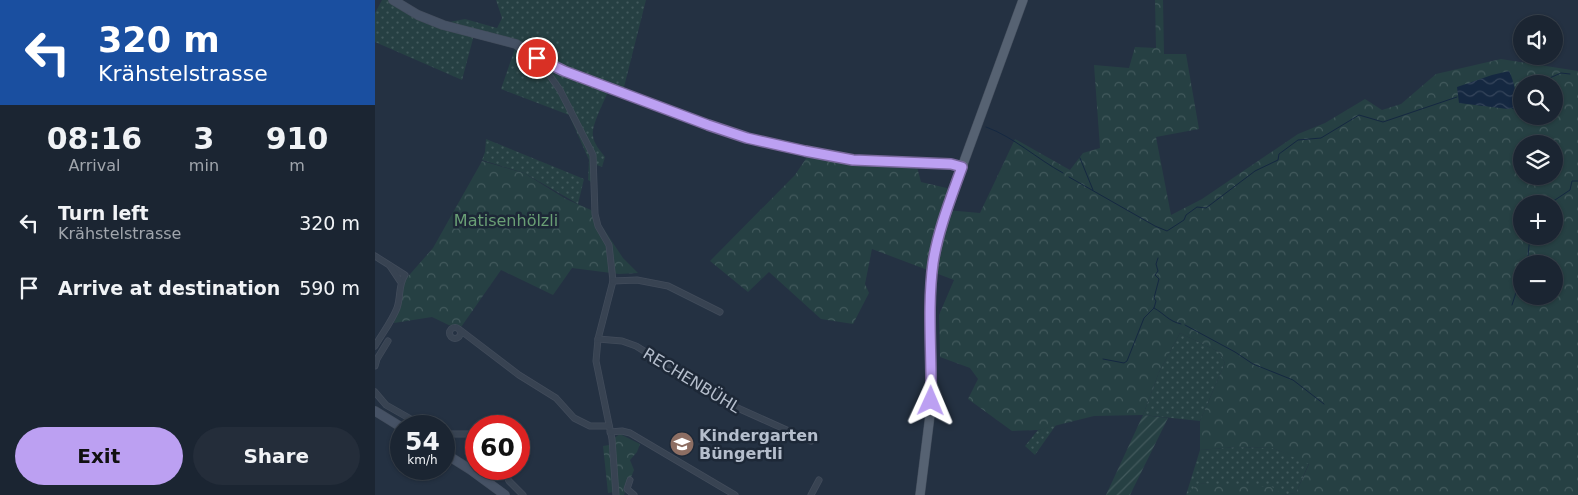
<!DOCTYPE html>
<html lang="en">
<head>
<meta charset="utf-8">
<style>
  :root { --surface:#1b2532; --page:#242d3a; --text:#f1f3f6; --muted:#a0a5ac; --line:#39424d; --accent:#bca0f2 }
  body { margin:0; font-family:"DejaVu Sans",sans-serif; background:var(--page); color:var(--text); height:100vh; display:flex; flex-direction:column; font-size:19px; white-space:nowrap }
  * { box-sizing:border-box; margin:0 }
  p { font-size:16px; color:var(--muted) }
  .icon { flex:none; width:28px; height:28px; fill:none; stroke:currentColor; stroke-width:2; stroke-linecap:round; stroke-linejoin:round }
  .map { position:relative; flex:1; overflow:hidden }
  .sheet { display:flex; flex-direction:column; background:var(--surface); width:375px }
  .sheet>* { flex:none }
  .hud { background:#1a4fa0; color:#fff; overflow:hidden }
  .controls { position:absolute; left:1138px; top:15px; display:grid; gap:10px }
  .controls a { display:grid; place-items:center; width:50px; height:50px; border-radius:50%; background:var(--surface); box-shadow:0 1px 4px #0004,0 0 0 1px var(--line); font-size:25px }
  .speed { position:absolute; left:15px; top:415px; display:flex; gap:10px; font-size:25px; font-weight:700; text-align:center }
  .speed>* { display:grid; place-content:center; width:65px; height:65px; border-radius:50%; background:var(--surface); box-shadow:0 1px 4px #0004,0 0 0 1px var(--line); line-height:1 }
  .speed small { font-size:12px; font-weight:400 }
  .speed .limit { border:8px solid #d22; background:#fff; color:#111 }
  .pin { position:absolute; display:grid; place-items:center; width:42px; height:42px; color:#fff; margin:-21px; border:2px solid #fff; border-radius:50%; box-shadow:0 1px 5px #0007 }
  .me { position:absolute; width:55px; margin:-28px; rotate:1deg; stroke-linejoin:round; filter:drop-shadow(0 0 4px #0008) }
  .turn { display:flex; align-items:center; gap:18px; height:105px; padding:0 15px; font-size:22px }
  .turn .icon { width:65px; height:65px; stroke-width:2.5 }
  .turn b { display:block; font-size:35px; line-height:42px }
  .eta { display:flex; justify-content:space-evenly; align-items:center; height:85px; text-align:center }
  .eta b { font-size:30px; font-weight:600; line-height:35px }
  .action { display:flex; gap:10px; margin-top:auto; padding:10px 15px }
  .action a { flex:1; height:58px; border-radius:30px; background:var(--accent); color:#111; font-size:20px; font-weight:600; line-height:58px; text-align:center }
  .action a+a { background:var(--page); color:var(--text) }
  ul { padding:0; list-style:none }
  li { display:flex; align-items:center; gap:15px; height:65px; padding:0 15px }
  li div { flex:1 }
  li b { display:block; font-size:19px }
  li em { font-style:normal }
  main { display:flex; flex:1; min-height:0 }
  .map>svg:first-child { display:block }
</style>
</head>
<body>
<main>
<section class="sheet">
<div class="hud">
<div class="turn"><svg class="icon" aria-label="left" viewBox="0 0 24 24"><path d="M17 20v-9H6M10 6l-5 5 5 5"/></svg><div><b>320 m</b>Krähstelstrasse</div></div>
</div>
<div class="eta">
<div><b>08:16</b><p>Arrival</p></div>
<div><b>3</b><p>min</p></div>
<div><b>910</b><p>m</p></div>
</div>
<ul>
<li><svg class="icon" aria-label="left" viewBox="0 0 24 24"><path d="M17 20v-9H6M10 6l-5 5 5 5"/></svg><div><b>Turn left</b><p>Krähstelstrasse</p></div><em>320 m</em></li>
<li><svg class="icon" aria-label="arrive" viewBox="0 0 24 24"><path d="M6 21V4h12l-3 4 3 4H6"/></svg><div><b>Arrive at destination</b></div><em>590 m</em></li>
</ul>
<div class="action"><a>Exit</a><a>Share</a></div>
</section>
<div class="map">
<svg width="1203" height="495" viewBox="0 0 1203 495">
  <defs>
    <pattern id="grass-dots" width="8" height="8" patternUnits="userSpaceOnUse" patternTransform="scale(1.25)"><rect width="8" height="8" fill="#264043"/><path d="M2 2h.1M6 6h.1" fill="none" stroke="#435a5d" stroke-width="1.8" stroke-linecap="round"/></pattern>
    <pattern id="forest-crowns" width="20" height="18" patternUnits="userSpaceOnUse" patternTransform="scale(1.25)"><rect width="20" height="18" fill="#264043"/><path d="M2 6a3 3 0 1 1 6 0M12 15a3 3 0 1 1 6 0" fill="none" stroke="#435a5d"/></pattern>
    <pattern id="garden-furrows" width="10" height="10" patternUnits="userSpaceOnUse" patternTransform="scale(1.25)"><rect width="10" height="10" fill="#264043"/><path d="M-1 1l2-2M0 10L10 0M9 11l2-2" fill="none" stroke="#435a5d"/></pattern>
    <pattern id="water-waves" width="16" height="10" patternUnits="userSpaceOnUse" patternTransform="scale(1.25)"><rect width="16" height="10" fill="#152841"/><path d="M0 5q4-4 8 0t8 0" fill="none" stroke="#35455b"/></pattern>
  </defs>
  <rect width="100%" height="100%" fill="#243142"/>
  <!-- grass -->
  <g fill="url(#grass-dots)">
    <polygon points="7,0 16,0 99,35 87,80 0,42 0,13"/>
    <path d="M 121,0 L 271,0 L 248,91 L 235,87 C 231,98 216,125 218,136 C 219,144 225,150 230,157 L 227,167 L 219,164 L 218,183 L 213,180 L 214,160 L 194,115 L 126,89 L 143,40 L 74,22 L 90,19 L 122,28 L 127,18 Z"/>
    <polygon points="111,139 209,179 203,204 149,173 107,160 110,152"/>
    <polygon points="805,333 844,352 850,363 825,421 768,415 784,372"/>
    <polygon points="681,425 660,455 650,446 663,430"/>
    <polygon points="861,447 898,448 934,463 921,493 908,495 825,483 811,495 825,450"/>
  </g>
  <!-- forest -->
  <g fill="url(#forest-crowns)" fill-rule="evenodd">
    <path d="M 780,0 L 788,0 L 789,54 L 811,54 L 824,129 L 781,137 L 796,215 L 827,199 L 923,134 L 950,123 L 990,99 L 1007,110 L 1026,104 L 1061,74 L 1126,59 L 1203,71 L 1203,495 L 811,495 L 824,483 L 897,487 L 908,495 L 921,493 L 934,464 L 898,448 L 861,447 L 825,450 L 825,421 L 850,363 L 844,352 L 805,333 L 784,372 L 768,415 L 719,416 L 663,430 L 637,431 L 593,399 L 603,379 L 595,368 L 565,357 L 564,315 L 579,280 L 497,249 L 490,284 L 494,293 L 478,324 L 446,319 L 394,272 L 373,292 L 335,261 L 420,175 L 432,157 L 542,167 L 546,182 L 576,189 L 571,210 L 605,213 L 640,139 L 695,170 L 708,153 L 725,148 L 719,65 L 754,68 L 760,47 L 781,48 ZM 1146,84 L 1179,84 L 1179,116 L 1146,116 ZM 1146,144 L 1179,144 L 1179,176 L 1146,176 ZM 1146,204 L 1179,204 L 1179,236 L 1146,236 ZM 1146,264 L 1179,264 L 1179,296 L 1146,296 Z"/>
    <polygon points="107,161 149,173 191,199 216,210 248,258 263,273 244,274 197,268 178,295 126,270 84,330 57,317 19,323 29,281 58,248"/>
    <polygon points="245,434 265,444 262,452 255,460 259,470 249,495 244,495 239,438"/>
    <polygon points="234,445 239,492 233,493 228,446"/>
  </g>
  <!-- garden -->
  <polygon fill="url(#garden-furrows)" points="768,415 793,418 755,495 731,495"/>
  <!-- water -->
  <path fill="url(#water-waves)" d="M 1134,71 C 1140,83 1140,94 1144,106 L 1133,109 L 1084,103 L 1082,87 L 1117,75 Z"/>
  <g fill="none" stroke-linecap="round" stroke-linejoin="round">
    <!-- stream -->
    <g stroke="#152841" stroke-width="1">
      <polyline points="1160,84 1167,77 1170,80 1186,73 1195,74"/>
      <polyline points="1137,108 1146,112"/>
      <path d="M 611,127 C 639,137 662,159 688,173"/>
      <polyline points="705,158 718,190"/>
      <polyline points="694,177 780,226 792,231 809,220 811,215 822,207 831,208 880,171 903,160 904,154 923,140 946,138 984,115 1008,122 1082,97"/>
      <polyline points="1177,202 1195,190 1197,181 1203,181"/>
      <polyline points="1153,256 1155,236"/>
      <polyline points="1137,305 1146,277"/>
      <path d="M 779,308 C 790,314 793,321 806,324"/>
      <polyline points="810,325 860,352 878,364 918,380 949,404"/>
      <polyline points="728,359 749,363 752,361 769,318 779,308 781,301 779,298 784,279 780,275 783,271 781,264 783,258"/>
    </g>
    <defs>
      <g id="street">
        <polyline points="163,59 185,90 218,155 220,214 223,226 234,245 238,281 223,339 221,361 237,439 241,495"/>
        <path d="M 0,256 L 30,275 C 23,285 26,297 22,308 C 17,321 7,334 0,346"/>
        <polyline points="15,266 25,281"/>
        <polyline points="238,281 262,280 293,286 345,312"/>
        <circle cx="80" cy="333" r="5.5"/>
        <polyline points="85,330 144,375 181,398 199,418 215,426 234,426"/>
        <polyline points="223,339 247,341 261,346 356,405 436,441"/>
        <polyline points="0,366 2,359 13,341"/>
        <polyline points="0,392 11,405 48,426"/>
        <polyline points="235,432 247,431 255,433 360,495"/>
        <polyline points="69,434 93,434 101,437"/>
        <polyline points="128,469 134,481 148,495"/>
        <polyline points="96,470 101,462"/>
        <polyline points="255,480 252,489 259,495"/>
        <polyline points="436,495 444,480"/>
      </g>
      <g id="secondary">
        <polyline points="18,0 43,15 68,25 141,44 162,58 189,71 333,125 372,138 430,151 478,160 577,164 587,167"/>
        <polyline points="0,411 26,427"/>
        <polyline points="69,453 96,470 130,495"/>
      </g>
      <polyline id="primary" points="545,495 555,415 555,303 557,275 561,252 567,227 587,167 648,0"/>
    </defs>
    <!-- street casing -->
    <use href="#street" stroke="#424c5b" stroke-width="7"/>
    <!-- secondary casing -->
    <use href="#secondary" stroke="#424c5b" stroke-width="10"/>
    <!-- primary casing -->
    <use href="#primary" stroke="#424c5b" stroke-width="10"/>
    <!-- street -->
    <use href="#street" stroke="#384352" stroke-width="5.5"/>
    <!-- secondary -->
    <use href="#secondary" stroke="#465265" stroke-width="9"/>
    <!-- primary -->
    <use href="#primary" stroke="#566272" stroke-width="9"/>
  </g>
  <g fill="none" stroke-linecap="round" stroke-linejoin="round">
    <defs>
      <path id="route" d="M 162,58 L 189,71 L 333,125 L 372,138 L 430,151 L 478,160 L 576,164 L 587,167 C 576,198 563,230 558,263 C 552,308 557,355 556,401"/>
    </defs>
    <!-- route casing -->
    <use href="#route" stroke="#7a689d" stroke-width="12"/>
    <!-- route -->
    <use href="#route" stroke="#bca0f2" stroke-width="9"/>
  </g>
  <!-- icons -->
  <defs>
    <symbol id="school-disc" viewBox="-11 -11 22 22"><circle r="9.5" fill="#8d6e63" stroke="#1d2837"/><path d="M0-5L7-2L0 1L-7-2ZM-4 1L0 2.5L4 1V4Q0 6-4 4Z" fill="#fff"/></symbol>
  </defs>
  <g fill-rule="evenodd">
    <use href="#school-disc" x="293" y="430" width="28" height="28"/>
  </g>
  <g text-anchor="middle" stroke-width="5" stroke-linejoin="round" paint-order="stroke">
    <!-- park labels -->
    <g font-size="16" fill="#6a9f75" stroke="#1d2837">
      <text x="131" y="226">Matisenhölzli</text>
    </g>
    <!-- street labels -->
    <g font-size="16" fill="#b5becc" stroke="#1d2837">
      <text transform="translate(317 380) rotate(31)" y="6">RECHENBÜHL</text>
    </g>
    <!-- poi labels -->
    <g font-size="16" font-weight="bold" fill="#b5becc" stroke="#1d2837" text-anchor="start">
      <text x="324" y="441">Kindergarten<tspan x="324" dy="18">Büngertli</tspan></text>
    </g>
  </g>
</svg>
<div class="controls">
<a><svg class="icon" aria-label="sound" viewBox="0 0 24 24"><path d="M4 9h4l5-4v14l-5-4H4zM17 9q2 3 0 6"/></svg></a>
<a><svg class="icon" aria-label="search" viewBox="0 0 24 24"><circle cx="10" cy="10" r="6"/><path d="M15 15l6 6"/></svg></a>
<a><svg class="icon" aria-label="layers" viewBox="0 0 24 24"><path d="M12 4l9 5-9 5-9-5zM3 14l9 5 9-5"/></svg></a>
<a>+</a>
<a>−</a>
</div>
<div class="speed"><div>54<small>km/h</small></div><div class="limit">60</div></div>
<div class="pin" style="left:162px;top:58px;background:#d93025"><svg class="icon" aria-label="arrive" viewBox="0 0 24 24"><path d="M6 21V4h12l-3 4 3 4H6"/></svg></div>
<svg class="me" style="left:556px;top:401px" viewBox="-20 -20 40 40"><path d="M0-17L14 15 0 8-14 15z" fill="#bca0f2" stroke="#fff" stroke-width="4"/></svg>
</div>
</main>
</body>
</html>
